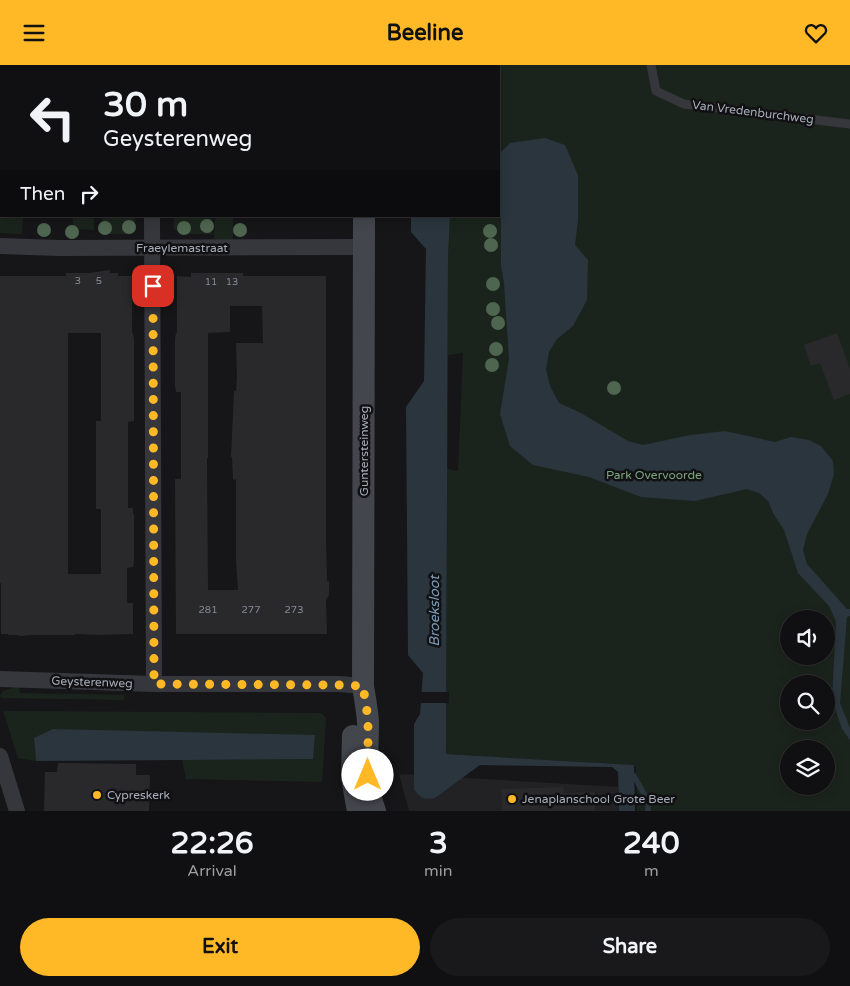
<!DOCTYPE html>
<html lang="en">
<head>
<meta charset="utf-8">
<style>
  :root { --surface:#101012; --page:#19191b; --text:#f1f3f6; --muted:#9c9d9f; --line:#303032; --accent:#ffb927 }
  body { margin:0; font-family:"Varela Round",sans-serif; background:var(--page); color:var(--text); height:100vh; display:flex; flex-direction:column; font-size:19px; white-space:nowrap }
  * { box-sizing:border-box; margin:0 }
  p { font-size:16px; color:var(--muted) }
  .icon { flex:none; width:28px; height:28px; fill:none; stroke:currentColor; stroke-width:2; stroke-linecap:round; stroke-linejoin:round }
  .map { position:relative; height:746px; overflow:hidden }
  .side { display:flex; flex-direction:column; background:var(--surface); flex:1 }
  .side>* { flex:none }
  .top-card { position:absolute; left:0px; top:0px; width:500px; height:152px; box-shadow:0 2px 12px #0003,0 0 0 1px var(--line); background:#101012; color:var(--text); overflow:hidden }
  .buttons { position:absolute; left:780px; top:545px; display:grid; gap:10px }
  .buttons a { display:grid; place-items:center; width:55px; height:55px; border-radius:50%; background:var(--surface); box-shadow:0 2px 12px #0003,0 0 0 1px var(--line); font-size:25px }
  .pin { position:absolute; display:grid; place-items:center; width:42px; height:42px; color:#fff; margin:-21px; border-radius:10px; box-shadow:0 2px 8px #0006 }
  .me { position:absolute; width:55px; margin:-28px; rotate:0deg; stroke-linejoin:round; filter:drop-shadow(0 0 4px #0008) }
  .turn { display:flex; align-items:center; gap:18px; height:105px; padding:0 20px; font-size:22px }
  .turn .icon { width:65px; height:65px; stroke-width:2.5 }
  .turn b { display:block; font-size:35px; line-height:42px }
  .then { display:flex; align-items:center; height:48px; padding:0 20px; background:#0003; gap:10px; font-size:19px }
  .eta { display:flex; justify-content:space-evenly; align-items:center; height:85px; text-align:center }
  .eta b { font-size:30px; font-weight:800; line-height:35px }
  .primary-button { display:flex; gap:10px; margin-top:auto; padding:10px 20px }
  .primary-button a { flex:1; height:58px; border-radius:30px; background:var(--accent); color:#111; font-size:20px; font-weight:800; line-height:58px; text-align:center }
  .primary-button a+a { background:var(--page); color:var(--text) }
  header { display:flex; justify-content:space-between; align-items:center; height:65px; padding:0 20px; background:var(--accent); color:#111; font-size:22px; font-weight:800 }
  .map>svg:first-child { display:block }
</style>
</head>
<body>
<header><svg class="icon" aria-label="menu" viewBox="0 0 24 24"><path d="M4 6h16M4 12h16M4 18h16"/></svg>Beeline<svg class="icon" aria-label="heart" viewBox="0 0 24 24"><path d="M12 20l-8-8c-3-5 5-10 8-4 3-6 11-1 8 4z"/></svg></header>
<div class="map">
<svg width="850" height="746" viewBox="0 0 850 746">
  <rect width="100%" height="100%" fill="#161618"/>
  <!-- built -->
  <polygon fill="#222225" points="399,709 618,722 619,746 409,746"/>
  <!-- green -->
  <g fill="#1b241c" fill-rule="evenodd">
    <path d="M 445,0 L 850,0 L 850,746 L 637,746 L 636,702 L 634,700 L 446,689 L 447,404 L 458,406 L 463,288 L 448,290 L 448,193 L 450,151 L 499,151 L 499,1 L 445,1 ZM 789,554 L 826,554 L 826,591 L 789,591 ZM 789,619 L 826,619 L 826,656 L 789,656 ZM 789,684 L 826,684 L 826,721 L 789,721 Z"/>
    <polygon points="0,139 1,139 1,151 23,151 22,169 0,168"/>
    <polygon points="73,151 94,151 94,165 73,164"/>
    <polygon points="102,151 135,151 134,164 129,169 103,169"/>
    <polygon points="174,151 212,151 212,169 182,169 174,164"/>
    <polygon points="215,151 233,151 233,175 214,174"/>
    <polygon points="15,622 19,622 20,628 124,630 124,635 2,633 0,631 3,626"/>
    <polygon points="3,646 321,648 326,653 322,717 186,714 182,695 312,694 315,670 34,673 36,696 18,693"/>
  </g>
  <!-- water -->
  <g fill="#2a353d">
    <polygon points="545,73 565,80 578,110 578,155 575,180 588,195 587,235 573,261 557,274 549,287 546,304 550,321 559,338 581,348 628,376 643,380 690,370 725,366 775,377 791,372 809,375 821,381 833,396 834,409 828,429 807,469 803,485 807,499 847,544 850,544 850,551 847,552 840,638 850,663 850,675 842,664 832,634 836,557 829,541 798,508 784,465 773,448 768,436 759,428 747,424 695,436 641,432 589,412 533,400 510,381 500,349 509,294 504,218 501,201 501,145 499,89 510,78"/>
    <path d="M 411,151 L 450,151 L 448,193 L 446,689 L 634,700 L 635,746 L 619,746 L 618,707 L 612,702 L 480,700 L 435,733 C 424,735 420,733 414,724 L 414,659 L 420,649 L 423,608 L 408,590 L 406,342 L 424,316 L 426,184 L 411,167 Z"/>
    <polygon points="53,664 315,670 313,694 36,696 34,673"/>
  </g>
  <!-- pier -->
  <polygon fill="#161618" points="419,627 449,627 449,638 418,638"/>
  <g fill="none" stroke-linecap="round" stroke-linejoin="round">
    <!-- stream -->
    <polyline stroke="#2a353d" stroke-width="5.5" points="630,707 634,711 648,736 648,746"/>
  </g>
  <!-- building -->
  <g fill="#29292c" fill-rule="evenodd">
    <path d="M 110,205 L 110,208 L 118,208 L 118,211 L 132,211 L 132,268 L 133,268 L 134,274 L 134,356 L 128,357 L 128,443 L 133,443 L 133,449 L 134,449 L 134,497 L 133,502 L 127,503 L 127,538 L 133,538 L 133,569 L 98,570 L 75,569 L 75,570 L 31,570 L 20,571 L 18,570 L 8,570 L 8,569 L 1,569 L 1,518 L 0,518 L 0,211 L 66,211 L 66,208 L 89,208 ZM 68,268 L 101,268 L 101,356 L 96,356 L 96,444 L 101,444 L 101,509 L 68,509 Z"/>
    <path d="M 191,208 L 243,208 L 243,211 L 326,211 L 326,473 L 327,516 L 329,516 L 329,530 L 326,535 L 327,569 L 176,569 L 175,414 L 181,414 L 181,327 L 176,327 L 175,321 L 175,274 L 176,268 L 177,268 L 177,211 L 191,212 ZM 230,241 L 262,241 L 263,278 L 236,278 L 237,312 L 236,326 L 234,326 L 231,392 L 232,392 L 233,415 L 236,414 L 236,495 L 238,525 L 208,525 L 207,393 L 208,393 L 208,268 L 230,267 Z"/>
    <polygon points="837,268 850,304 850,329 834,335 820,298 811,301 804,280"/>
    <polygon points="58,698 136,699 136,710 150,710 149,746 44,746 45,707 57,707"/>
    <polygon points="563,722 564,728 595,727 595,746 502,746 501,724"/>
  </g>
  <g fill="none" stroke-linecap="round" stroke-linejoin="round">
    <!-- lane -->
    <polyline stroke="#36373d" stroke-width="9" points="651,0 656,26 684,39 850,59"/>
    <!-- street -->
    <g stroke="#36373d" stroke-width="16">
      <polyline points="153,1 153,0"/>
      <polyline points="152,151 154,619"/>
      <polyline points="0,181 59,183 364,182"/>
      <polyline points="0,614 154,619 339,619 363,621"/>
      <polyline points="0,691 17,746"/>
    </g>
    <!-- secondary -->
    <g stroke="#44464e" stroke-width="22">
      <polyline points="364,1 364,0"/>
      <path d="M 364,151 L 363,621 C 365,633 367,645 368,656 C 368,686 364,718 375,746"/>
      <polyline points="353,671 352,713 358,746"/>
    </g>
  </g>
  <!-- trees -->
  <g fill="#4e6550">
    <circle cx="207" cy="161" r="7"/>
    <circle cx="129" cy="162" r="7"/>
    <circle cx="105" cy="163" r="7"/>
    <circle cx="184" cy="163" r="7"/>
    <circle cx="44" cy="165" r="7"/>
    <circle cx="240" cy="165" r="7"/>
    <circle cx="490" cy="166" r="7"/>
    <circle cx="72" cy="167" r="7"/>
    <circle cx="491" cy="180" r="7"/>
    <circle cx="493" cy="219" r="7"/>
    <circle cx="493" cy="244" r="7"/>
    <circle cx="498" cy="258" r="7"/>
    <circle cx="496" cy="284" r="7"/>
    <circle cx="492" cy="300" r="7"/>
    <circle cx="614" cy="323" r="7"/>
  </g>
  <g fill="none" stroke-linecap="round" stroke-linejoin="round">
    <!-- route -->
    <polyline stroke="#ffb927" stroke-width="9" stroke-dasharray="0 16.2" points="153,221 154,619 339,620 363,621 368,653 368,710"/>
  </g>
  <!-- markers -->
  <g fill="#ffb927" stroke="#111113" stroke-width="2">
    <circle cx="97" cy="730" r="5"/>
    <circle cx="512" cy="734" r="5"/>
  </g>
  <g text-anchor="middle" stroke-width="5" stroke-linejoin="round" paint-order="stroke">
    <!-- number labels -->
    <g font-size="10" fill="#868a95">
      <text x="78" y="219">3</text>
      <text x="99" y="219">5</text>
      <text x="211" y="220">11</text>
      <text x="232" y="220">13</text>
      <text x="208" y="548">281</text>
      <text x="251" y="548">277</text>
      <text x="294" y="548">273</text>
    </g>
    <!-- street labels -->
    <g font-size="12" fill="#a6acb9" stroke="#111113">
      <text transform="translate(753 47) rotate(7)" y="4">Van Vredenburchweg</text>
      <text x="182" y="187">Fraeylemastraat</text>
      <text transform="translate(364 386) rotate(-90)" y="4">Guntersteinweg</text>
      <text transform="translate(92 617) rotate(2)" y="4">Geysterenweg</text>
    </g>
    <!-- park labels -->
    <g font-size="12" fill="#7ba67e" stroke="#111113">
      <text x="654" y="414">Park Overvoorde</text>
    </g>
    <!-- poi labels -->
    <g font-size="12" fill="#a6acb9" stroke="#111113" text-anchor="start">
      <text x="107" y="734">Cypreskerk</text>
      <text x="522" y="738">Jenaplanschool Grote Beer</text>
    </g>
    <!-- water labels -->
    <g font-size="14" font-style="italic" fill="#7a9ab8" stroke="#111113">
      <text transform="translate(434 546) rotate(-90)" y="5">Broeksloot</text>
    </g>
  </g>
</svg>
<div class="buttons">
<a><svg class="icon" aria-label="sound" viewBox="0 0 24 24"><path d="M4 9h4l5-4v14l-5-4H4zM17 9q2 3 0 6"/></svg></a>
<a><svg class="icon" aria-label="search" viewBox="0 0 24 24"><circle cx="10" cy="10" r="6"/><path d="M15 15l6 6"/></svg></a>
<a><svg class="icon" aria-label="layers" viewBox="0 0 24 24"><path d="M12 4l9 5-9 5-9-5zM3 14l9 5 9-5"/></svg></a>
</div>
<div class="pin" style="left:153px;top:221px;background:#d93025"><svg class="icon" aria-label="arrive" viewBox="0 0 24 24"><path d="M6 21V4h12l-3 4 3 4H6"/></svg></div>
<svg class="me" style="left:368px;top:710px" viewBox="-20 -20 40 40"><circle r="19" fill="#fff"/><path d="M0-13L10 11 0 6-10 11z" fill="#ffb927"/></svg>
<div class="top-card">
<div class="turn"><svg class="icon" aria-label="left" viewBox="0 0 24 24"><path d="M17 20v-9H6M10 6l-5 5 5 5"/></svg><div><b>30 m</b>Geysterenweg</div></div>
<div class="then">Then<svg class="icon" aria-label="right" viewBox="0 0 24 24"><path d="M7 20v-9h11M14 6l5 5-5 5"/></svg></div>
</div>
</div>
<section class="side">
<div class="eta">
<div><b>22:26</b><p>Arrival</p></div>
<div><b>3</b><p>min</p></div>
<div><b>240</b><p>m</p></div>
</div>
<div class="primary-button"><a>Exit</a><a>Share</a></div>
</section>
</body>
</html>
